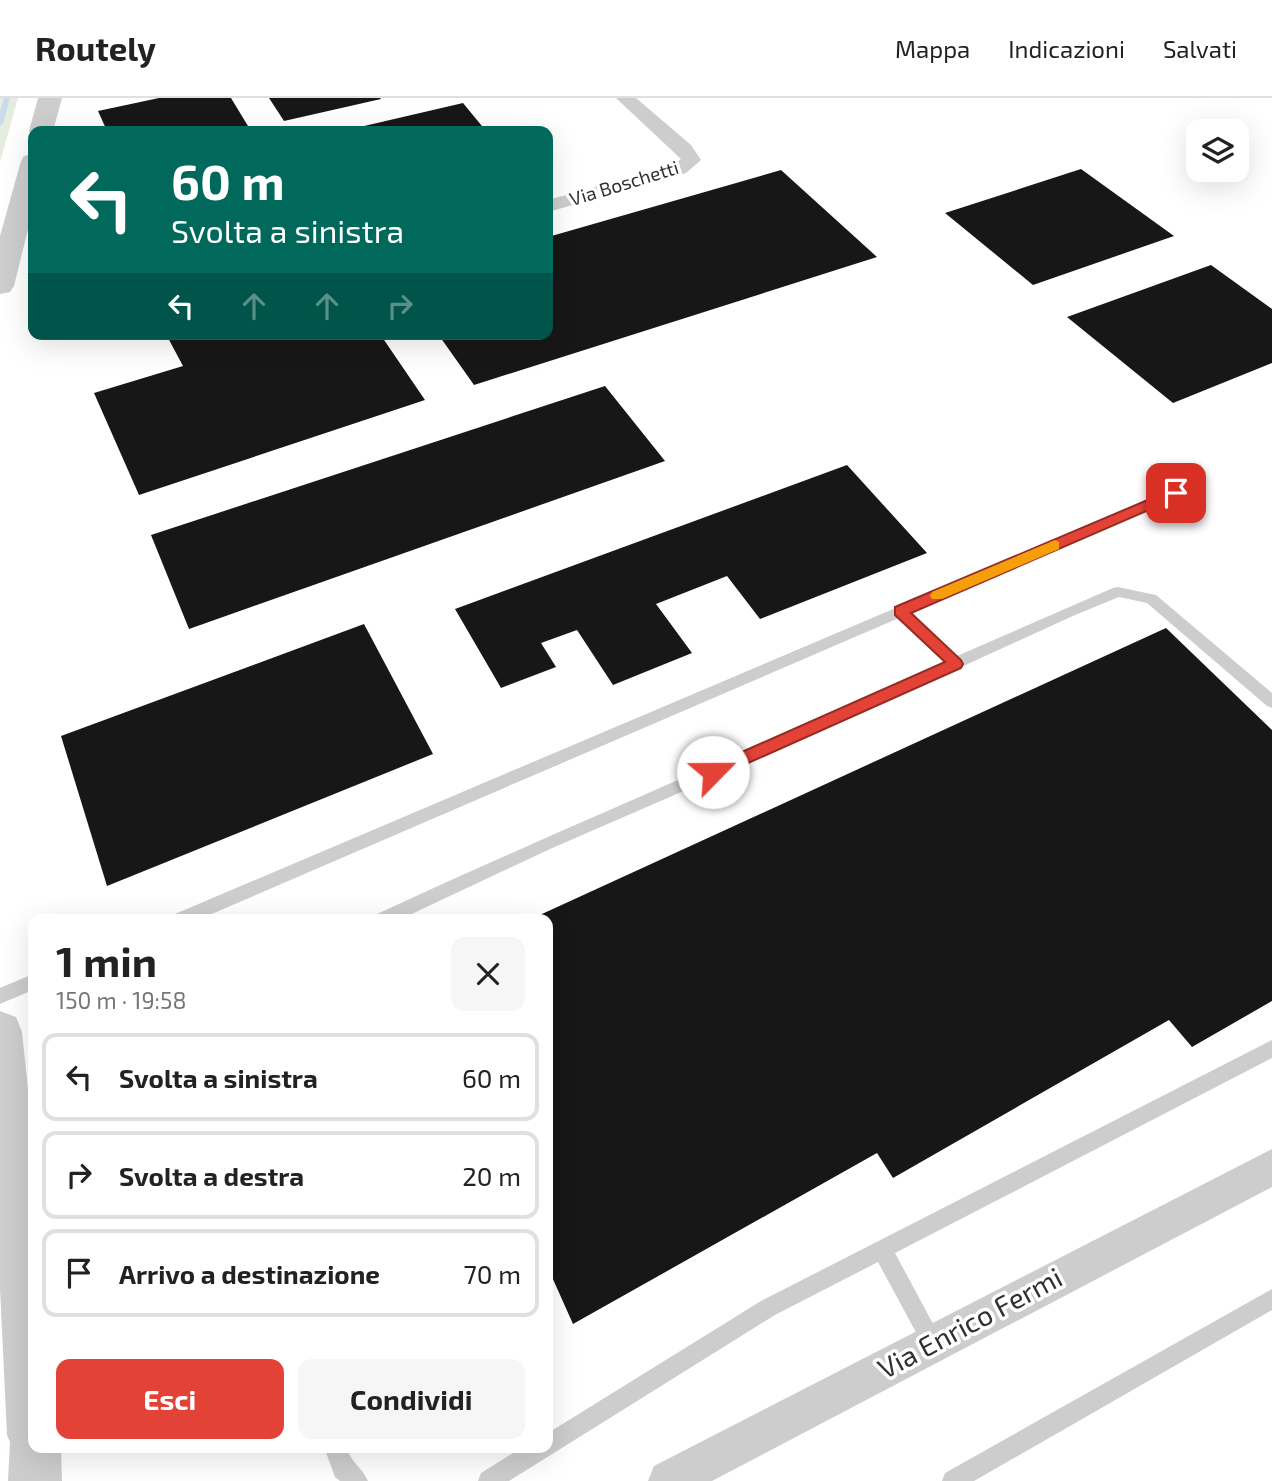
<!DOCTYPE html>
<html lang="it">
<head>
<meta charset="utf-8">
<style>
  :root { --surface:#fff; --page:#f6f6f6; --text:#222; --muted:#767676; --line:#e0e0e0; --accent:#e34337 }
  body { margin:0; font-family:"Exo 2",sans-serif; background:var(--page); color:var(--text); height:100vh; display:flex; flex-direction:column; font-size:26px; white-space:nowrap }
  * { box-sizing:border-box; margin:0 }
  p { font-size:23px; color:var(--muted) }
  .icon { flex:none; width:38px; height:38px; fill:none; stroke:currentColor; stroke-width:2; stroke-linecap:round; stroke-linejoin:round }
  .map { position:relative; flex:1; overflow:hidden }
  .details { position:absolute; left:28px; top:816px; width:525px; height:539px; display:flex; flex-direction:column; background:var(--surface); border-radius:14px; box-shadow:0 7px 28px #0002 }
  .details>* { flex:none }
  .guide { position:absolute; left:28px; top:28px; width:525px; height:214px; border-radius:14px; box-shadow:0 7px 28px #0002; background:#00695c; color:#fff; overflow:hidden }
  .controls { position:absolute; left:1186px; top:21px; display:grid; gap:14px }
  .controls a { display:grid; place-items:center; width:63px; height:63px; border-radius:14px; background:var(--surface); box-shadow:0 7px 28px #0002; font-size:35px }
  .pin { position:absolute; display:grid; place-items:center; width:60px; height:60px; color:#fff; margin:-30px; border-radius:14px; box-shadow:0 4px 10px #0006 }
  .me { position:absolute; width:77px; margin:-38px; rotate:67deg; stroke-linejoin:round; filter:drop-shadow(0 0 5px #0008) }
  .turn { display:flex; align-items:center; gap:24px; height:147px; padding:0 28px; font-size:32px }
  .turn .icon { width:91px; height:91px; stroke-width:2.5 }
  .turn b { display:block; font-size:49px; line-height:60px }
  .lanes { display:flex; align-items:center; height:66px; padding:0 28px; background:#0003; justify-content:center; gap:35px; direction:ltr }
  .lanes .off { opacity:.35 }
  .round { display:grid; place-items:center; flex:none; width:74px; height:74px; border-radius:14px; background:var(--page) }
  .overview { display:flex; align-items:center; justify-content:space-between; height:119px; padding:0 28px }
  h1 { font-size:42px; font-weight:700; line-height:52px }
  .action { display:flex; gap:14px; margin-top:auto; padding:14px 28px }
  .action a { flex:1; height:80px; border-radius:14px; background:var(--accent); color:#fff; font-size:28px; font-weight:700; line-height:80px; text-align:center }
  .action a+a { background:var(--page); color:var(--text) }
  ul { padding:0; list-style:none }
  li { display:flex; align-items:center; gap:21px; height:88px; margin:0 14px 10px; padding:0 14px; border:4px solid var(--line); border-radius:14px }
  li div { flex:1 }
  li b { display:block; font-size:26px }
  li em { font-style:normal }
  header { display:flex; align-items:center; gap:42px; box-sizing:border-box; height:98px; padding:0 35px; background:var(--surface); border-bottom:2px solid var(--line) }
  header strong { font-size:33px }
  nav { display:flex; gap:38px; margin-inline-start:auto; font-size:24px }
  .map>svg:first-child { display:block }
</style>
</head>
<body>
<header>
<strong>Routely</strong>
<nav><a>Mappa</a><a>Indicazioni</a><a>Salvati</a></nav>
</header>
<div class="map">
<svg width="1272" height="1383" viewBox="0 0 1272 1383">
  <rect width="100%" height="100%" fill="#fff"/>
  <!-- green -->
  <polygon fill="#e4eddf" points="0,0 18,0 0,64"/>
  <g fill="none" stroke-linecap="round" stroke-linejoin="round">
    <!-- stream -->
    <polygon fill="#ccdbec" fill-rule="evenodd" points="4,0 10,0 3,26 0,28 0,14"/>
  </g>
  <!-- building -->
  <g fill="#171717">
    <polygon points="159,0 231,0 251,33 107,33 98,13"/>
    <polygon points="269,0 380,0 381,1 284,23"/>
    <polygon points="463,5 486,33 347,33 347,32"/>
    <polygon points="1081,71 1174,138 1033,187 945,115"/>
    <polygon points="781,72 877,159 474,287 438,236 548,236 548,139"/>
    <polygon points="1211,167 1272,211 1272,265 1173,305 1067,219"/>
    <polygon points="175,236 380,236 425,302 139,397 94,295 183,268 167,238"/>
    <polygon points="605,288 665,363 189,531 151,437"/>
    <polygon points="847,367 927,455 760,521 727,478 656,506 692,555 613,587 577,532 541,545 556,569 501,590 455,511"/>
    <polygon points="364,526 433,656 107,788 61,638"/>
    <polygon points="1166,530 1272,632 1272,903 1192,949 1169,922 893,1080 877,1055 573,1226 548,1170 548,821 531,821"/>
  </g>
  <g fill="none" stroke-linecap="round" stroke-linejoin="round">
    <!-- service -->
    <g fill="#cdcdcd" fill-rule="evenodd">
      <path d="M 1176,391 L 1181,392 L 1181,398 L 911,514 L 957,558 L 1113,490 L 1118,489 L 1151,496 L 1156,497 L 1272,595 L 1272,610 L 1267,608 L 1147,505 L 1119,499 L 1075,517 L 815,636 L 550,751 L 401,821 L 375,821 L 377,816 C 565,729 756,650 945,564 L 899,520 L 200,821 L 173,821 L 175,816 Z"/>
      <polygon points="33,876 33,892 0,906 0,890"/>
      <polygon points="1272,942 1272,960 895,1155 939,1237 942,1244 939,1251 932,1254 925,1251 878,1164 775,1217 509,1383 478,1383 481,1375 523,1349 548,1349 548,1335 761,1203"/>
      <polygon points="1272,1191 1272,1212 974,1383 942,1383 945,1375"/>
      <path d="M 324,1349 L 346,1349 C 352,1366 362,1369 368,1383 L 340,1383 L 335,1379 Z"/>
    </g>
    <!-- minor -->
    <g fill="#cdcdcd" fill-rule="evenodd">
      <polygon points="616,0 636,0 691,47 701,62 686,75 548,114 548,102 672,67 681,61"/>
      <polygon points="1272,1051 1272,1089 712,1383 648,1383 654,1368"/>
    </g>
    <!-- tertiary -->
    <g fill="#cdcdcd" fill-rule="evenodd">
      <polygon points="38,0 62,0 53,33 33,33 33,38 29,33"/>
      <polygon points="33,56 33,111 14,188 10,194 0,196 0,138 21,63 24,58"/>
      <polygon points="0,913 16,919 22,934 33,1039 33,1349 61,1349 62,1383 8,1383 10,1344 7,1337 0,1190"/>
    </g>
  </g>
  <!-- route -->
  <polygon fill="#e34337" stroke="#942c24" stroke-width="2" points="1176,390 1183,395 1181,398 911,515 961,562 963,566 961,570 719,678 708,678 706,674 708,669 945,564 895,517 895,509"/>
  <!-- slow -->
  <polygon fill="#f59e0b" points="1055,442 1059,444 1059,451 942,501 932,501 930,498 932,494"/>
  <g text-anchor="middle" stroke-width="7" stroke-linejoin="round" paint-order="stroke">
    <!-- far-street labels -->
    <g font-size="19" fill="#303030" stroke="#fff">
      <text transform="translate(624 85) rotate(-17)" y="7">Via Boschetti</text>
    </g>
    <!-- near-street labels -->
    <g font-size="28" fill="#303030" stroke="#fff">
      <text transform="translate(970 1225) rotate(-28)" y="10">Via Enrico Fermi</text>
    </g>
  </g>
</svg>
<div class="controls">
<a><svg class="icon" aria-label="layers" viewBox="0 0 24 24"><path d="M12 4l9 5-9 5-9-5zM3 14l9 5 9-5"/></svg></a>
</div>
<div class="pin" style="left:1176px;top:395px;background:#d93025"><svg class="icon" aria-label="arrive" viewBox="0 0 24 24"><path d="M6 21V4h12l-3 4 3 4H6"/></svg></div>
<svg class="me" style="left:713px;top:674px" viewBox="-20 -20 40 40"><circle r="19" fill="#fff"/><path d="M0-13L10 11 0 6-10 11z" fill="#e34337"/></svg>
<div class="guide">
<div class="turn"><svg class="icon" aria-label="left" viewBox="0 0 24 24"><path d="M17 20v-9H6M10 6l-5 5 5 5"/></svg><div><b>60 m</b>Svolta a sinistra</div></div>
<div class="lanes"><svg class="icon" aria-label="left" viewBox="0 0 24 24"><path d="M17 20v-9H6M10 6l-5 5 5 5"/></svg><svg class="icon off" aria-label="ahead" viewBox="0 0 24 24"><path d="M12 20V5M6 11l6-6 6 6"/></svg><svg class="icon off" aria-label="ahead" viewBox="0 0 24 24"><path d="M12 20V5M6 11l6-6 6 6"/></svg><svg class="icon off" aria-label="right" viewBox="0 0 24 24"><path d="M7 20v-9h11M14 6l5 5-5 5"/></svg></div>
</div>
<section class="details">
<div class="overview"><div><h1>1 min</h1><p>150 m · 19:58</p></div><a class="round"><svg class="icon" aria-label="close" viewBox="0 0 24 24"><path d="M6 6l12 12M18 6L6 18"/></svg></a></div>
<ul>
<li><svg class="icon" aria-label="left" viewBox="0 0 24 24"><path d="M17 20v-9H6M10 6l-5 5 5 5"/></svg><div><b>Svolta a sinistra</b></div><em>60 m</em></li>
<li><svg class="icon" aria-label="right" viewBox="0 0 24 24"><path d="M7 20v-9h11M14 6l5 5-5 5"/></svg><div><b>Svolta a destra</b></div><em>20 m</em></li>
<li><svg class="icon" aria-label="arrive" viewBox="0 0 24 24"><path d="M6 21V4h12l-3 4 3 4H6"/></svg><div><b>Arrivo a destinazione</b></div><em>70 m</em></li>
</ul>
<div class="action"><a>Esci</a><a>Condividi</a></div>
</section>
</div>
</body>
</html>
